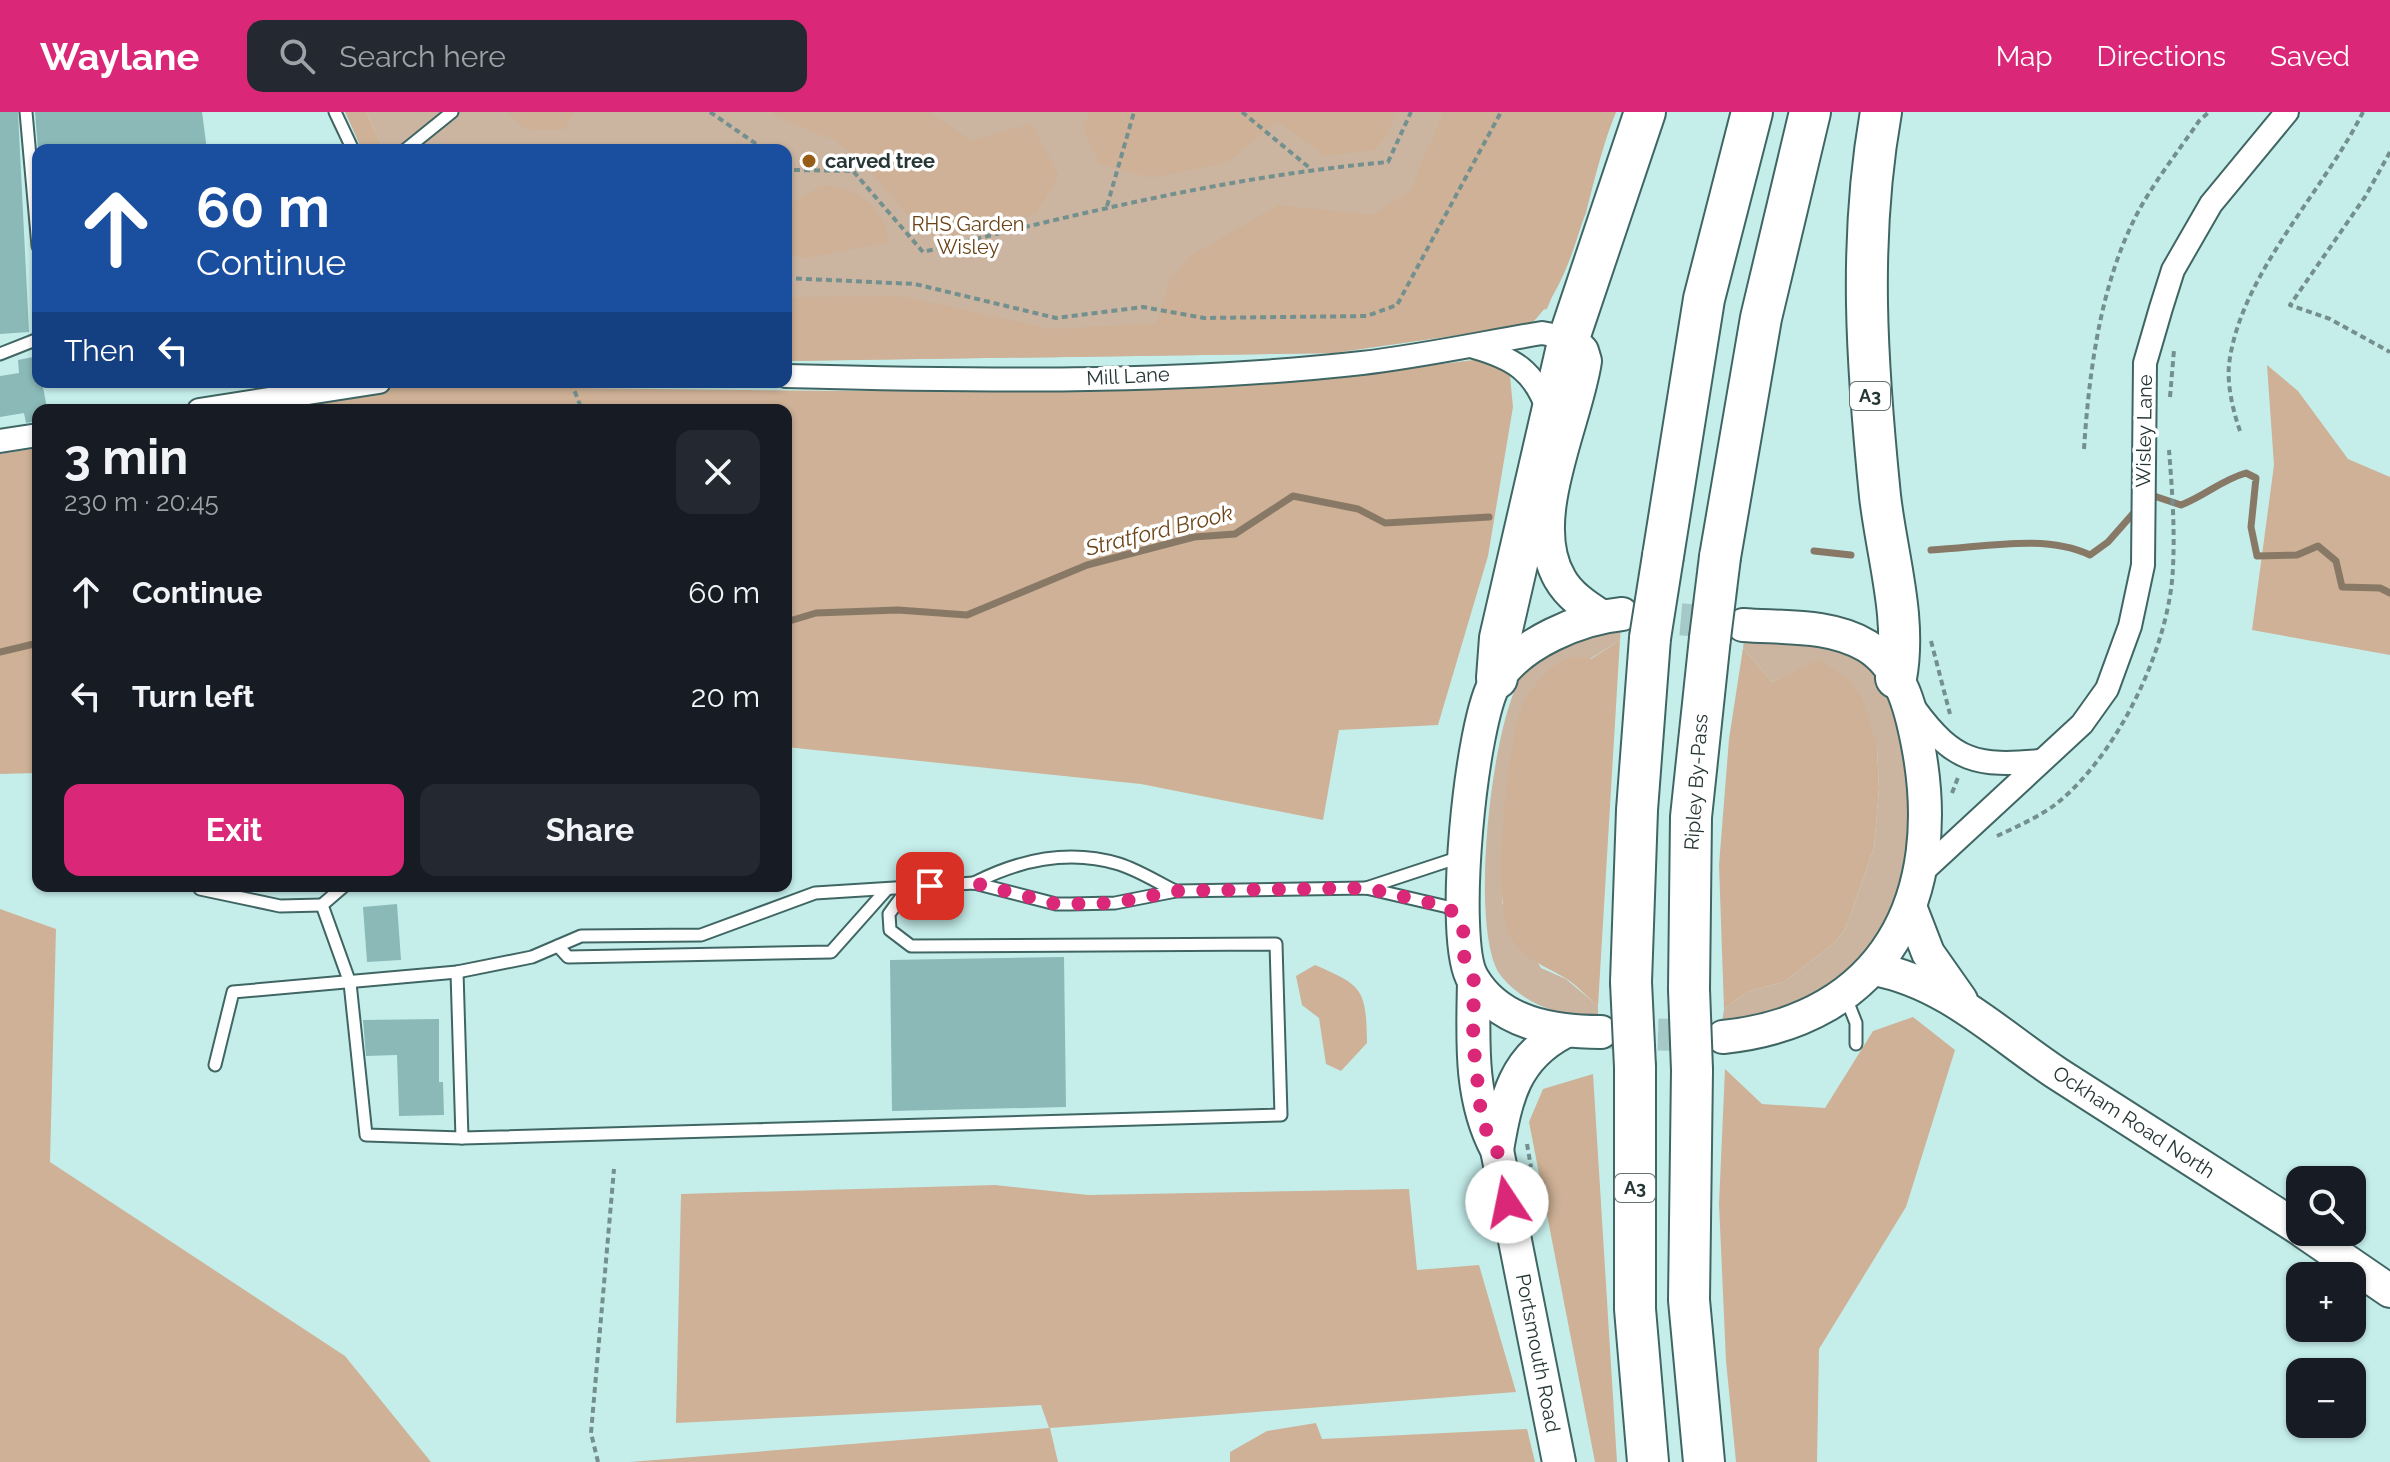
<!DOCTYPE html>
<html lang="en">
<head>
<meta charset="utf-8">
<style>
  :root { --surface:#171b24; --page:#242831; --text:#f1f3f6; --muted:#9ea1a6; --accent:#db2777 }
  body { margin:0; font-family:Raleway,sans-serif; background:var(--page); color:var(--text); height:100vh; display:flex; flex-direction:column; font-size:30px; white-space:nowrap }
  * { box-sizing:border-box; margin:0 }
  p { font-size:26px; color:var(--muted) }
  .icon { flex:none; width:44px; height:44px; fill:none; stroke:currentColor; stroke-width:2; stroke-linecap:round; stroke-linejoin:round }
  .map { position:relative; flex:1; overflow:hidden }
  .panel { position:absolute; left:32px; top:292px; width:760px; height:488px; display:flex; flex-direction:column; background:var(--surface); border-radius:16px; box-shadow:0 2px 6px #0004 }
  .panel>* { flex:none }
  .hud { position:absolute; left:32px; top:32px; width:760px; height:244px; border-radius:16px; box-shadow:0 2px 6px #0004; background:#1a4fa0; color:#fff; overflow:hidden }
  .fabs { position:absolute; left:2286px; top:1054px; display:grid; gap:16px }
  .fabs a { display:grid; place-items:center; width:80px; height:80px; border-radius:16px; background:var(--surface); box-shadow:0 2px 6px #0004; font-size:40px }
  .pin { position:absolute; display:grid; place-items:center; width:68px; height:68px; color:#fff; margin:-34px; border-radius:16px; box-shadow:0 4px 12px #0006 }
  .me { position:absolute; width:88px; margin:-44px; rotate:349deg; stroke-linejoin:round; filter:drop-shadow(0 0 6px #0008) }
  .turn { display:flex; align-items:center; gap:28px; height:168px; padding:0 32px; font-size:36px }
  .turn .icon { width:104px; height:104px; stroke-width:2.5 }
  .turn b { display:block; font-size:56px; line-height:68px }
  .then { display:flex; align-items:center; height:76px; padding:0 32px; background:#0003; gap:16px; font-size:30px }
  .round { display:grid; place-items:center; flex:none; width:84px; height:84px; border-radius:16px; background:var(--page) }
  .head { display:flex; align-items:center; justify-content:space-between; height:136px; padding:0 32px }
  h1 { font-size:48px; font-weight:700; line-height:60px }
  .button { display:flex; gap:16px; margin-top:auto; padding:16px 32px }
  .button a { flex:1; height:92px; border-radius:16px; background:var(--accent); color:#fff; font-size:32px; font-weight:700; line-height:92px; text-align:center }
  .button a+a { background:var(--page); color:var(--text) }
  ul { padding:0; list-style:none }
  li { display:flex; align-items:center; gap:24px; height:104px; padding:0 32px }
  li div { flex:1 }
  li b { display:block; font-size:30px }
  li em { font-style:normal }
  header { display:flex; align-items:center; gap:48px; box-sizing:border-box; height:112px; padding:0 40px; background:var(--accent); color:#fff }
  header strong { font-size:38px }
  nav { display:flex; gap:44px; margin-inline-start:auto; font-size:28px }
  .search { width:560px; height:72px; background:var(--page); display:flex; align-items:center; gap:20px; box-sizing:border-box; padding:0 28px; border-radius:16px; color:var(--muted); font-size:30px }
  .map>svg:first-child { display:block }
</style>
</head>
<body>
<header>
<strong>Waylane</strong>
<div class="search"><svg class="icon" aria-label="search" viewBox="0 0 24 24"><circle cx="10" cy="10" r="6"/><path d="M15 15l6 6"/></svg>Search here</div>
<nav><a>Map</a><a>Directions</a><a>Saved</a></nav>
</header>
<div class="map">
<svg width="2390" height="1350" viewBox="0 0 2390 1350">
  <rect width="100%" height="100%" fill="#c5eeeb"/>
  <!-- green -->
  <g fill="#cbb5a1">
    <polygon points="366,0 1616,0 1603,32 1586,101 1547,197 1334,241 786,249 786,38 384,38"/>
    <path d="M 1621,514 L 1620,528 L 1590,547 L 1573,545 L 1559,552 L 1536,573 L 1520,601 L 1505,695 L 1502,791 L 1541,856 L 1566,867 L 1598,894 L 1598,908 C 1559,901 1528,896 1501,864 C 1467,821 1492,595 1527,556 C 1548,531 1591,524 1621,514 Z"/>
    <path d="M 1745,521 C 1773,525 1824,526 1848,535 C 1904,555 1919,704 1908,754 C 1903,779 1891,805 1877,826 C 1843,881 1782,902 1722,911 L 1724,897 L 1747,880 L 1784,870 L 1833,832 L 1845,818 L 1874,736 L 1879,676 L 1877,634 L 1819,548 L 1772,570 L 1743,536 Z"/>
  </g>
  <!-- forest -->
  <g fill="#ceb196">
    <polygon points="345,0 366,0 384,38 362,38"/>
    <polygon points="507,0 574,0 564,18 525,17"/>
    <polygon points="774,0 929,0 971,28 1031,12 1059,63 1036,102 939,127 922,122 864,51 834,28 773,4"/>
    <polygon points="1089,0 1397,0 1388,22 1374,38 1325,44 1277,9 1228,50 1152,66 1099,52 1083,15"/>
    <path d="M 1443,0 L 1616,0 C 1590,62 1579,167 1530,213 L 1334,241 L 786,249 L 789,185 L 902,184 L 1051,217 L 1156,211 L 1170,168 L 1189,145 L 1278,93 L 1373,103 L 1411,78 Z"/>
    <path d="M 823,73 C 859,77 881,93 890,130 L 805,146 L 786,143 L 786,93 Z"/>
    <path d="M 1482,247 L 1510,264 L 1513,295 L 1488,444 L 1438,613 L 1339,618 L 1323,708 L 1141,672 L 786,635 L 786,298 L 265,298 C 319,290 438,260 485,275 C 817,278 1152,290 1482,247 Z"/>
    <polygon points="2267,253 2298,279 2348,347 2390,365 2390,543 2252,518 2274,353"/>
    <polygon points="38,336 38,661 0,662 0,342"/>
    <path d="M 1620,528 L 1598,894 C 1587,885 1577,873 1565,866 C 1543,853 1521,847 1509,821 C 1492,783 1507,644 1519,602 C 1525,582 1551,550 1572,545 C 1577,544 1585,546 1591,547 Z"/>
    <polygon points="1743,536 1772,570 1819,547 1852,571 1863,589 1877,634 1879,676 1874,736 1845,818 1833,832 1784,870 1747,880 1724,897 1719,753 1729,627"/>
    <polygon points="0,797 56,817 50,1050 345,1244 431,1350 0,1350"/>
    <path d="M 1315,853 C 1364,874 1366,878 1367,931 L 1341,959 L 1326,952 L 1319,906 L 1302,893 L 1296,864 Z"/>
    <polygon points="1913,905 1955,938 1906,1095 1819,1237 1817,1350 1736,1350 1726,1249 1719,1092 1725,957 1762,992 1825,996 1873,919"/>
    <polygon points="1593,962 1617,1350 1595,1350 1529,1010 1543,977"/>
    <polygon points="995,1073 1088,1083 1409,1077 1417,1158 1479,1153 1516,1280 1050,1316 1058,1350 630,1350 1049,1316 1041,1293 676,1311 681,1082"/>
    <polygon points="1316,1311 1322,1327 1527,1317 1535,1350 1230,1350 1230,1340 1267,1319"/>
  </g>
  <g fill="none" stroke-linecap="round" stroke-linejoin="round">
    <!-- stream -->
    <g stroke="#887967" stroke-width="7">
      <path d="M 2148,389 L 2154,384 L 2181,393 C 2205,384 2221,368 2246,361 L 2256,366 L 2251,415 L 2257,444 L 2297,443 L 2318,434 L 2336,449 L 2342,475 L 2380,476 L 2390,481"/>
      <path d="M 1931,438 C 1981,436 2044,421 2090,443 L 2108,430 L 2138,396"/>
      <polyline points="1814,439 1851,443"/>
      <polyline points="786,510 816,501 898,498 967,503 1087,453 1194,425 1235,422 1293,384 1358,397 1385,411 1489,405"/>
      <polyline points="0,540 38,531"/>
    </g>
  </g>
  <!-- building -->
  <g fill="#8ab9b7">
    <polygon points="0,0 18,0 29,220 0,222"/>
    <polygon points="35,0 202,0 207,38 38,38"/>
    <polygon points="38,244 38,270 42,270 47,296 38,298 38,309 26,311 24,301 0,305 0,264 19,261 18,248"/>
    <polygon points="397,792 401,848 367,850 363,795"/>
    <polygon points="1064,845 1066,995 892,999 890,848"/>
    <polygon points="439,907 439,970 443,970 444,1003 399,1004 397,943 366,944 363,908"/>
  </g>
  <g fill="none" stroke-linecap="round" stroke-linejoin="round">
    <!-- secondary-tunnel -->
    <g stroke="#a5c9c7" stroke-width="32" stroke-dasharray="32 16" stroke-linecap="butt">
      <polyline points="1633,503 1734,512"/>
      <polyline points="1610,921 1712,924"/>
    </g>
    <defs>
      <g id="lane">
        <polyline points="26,0 38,134"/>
        <polyline points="335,0 353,38"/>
        <polyline points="405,38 452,0"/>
        <polyline points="0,242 38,227"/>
        <path d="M 974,771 C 1019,748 1069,737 1119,752 C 1138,758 1157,770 1175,779"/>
        <polyline points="344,774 322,793 350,871 366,1023 462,1026"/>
        <polyline points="1366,776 1460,745"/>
        <polyline points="200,777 280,794 322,793"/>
        <polyline points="558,834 568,845 831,840 887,777"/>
        <polyline points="457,860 462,1026 1281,1003 1276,832 911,834 890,818 889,802 908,776"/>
        <polyline points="1845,883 1856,911 1856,932"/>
        <polyline points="215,953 233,880 457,860 532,845 581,824 701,823 815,781 974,771 1056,792 1070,792 1115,791 1176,779 1366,776 1448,795 1457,805"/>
      </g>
      <g id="street">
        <path d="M 1474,235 C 1513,246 1535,259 1548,299"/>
        <path d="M 786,264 C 975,269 1174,272 1362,251 C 1422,244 1482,231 1542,221 L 1569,226"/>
        <polyline points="199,298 379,270"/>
        <polyline points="0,329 38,323"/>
        <path d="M 1915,597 C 1954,650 1977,655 2041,649"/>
        <polyline points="1921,761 2082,612 2107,577 2130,514 2143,453 2145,251 2161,196 2173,158 2211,92 2287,0"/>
      </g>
      <g id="secondary">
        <path d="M 1569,226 L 1582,239 L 1585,249 C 1576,311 1525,408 1560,467 C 1569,483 1585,494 1601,504"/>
        <polyline points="1911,797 1928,841 1961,888"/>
        <path d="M 1874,857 C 1946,870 1999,923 2058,962 C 2138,1014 2220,1065 2300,1117"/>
        <path d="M 1474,869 C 1473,926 1469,986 1497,1038 L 1559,1350"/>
        <path d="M 1601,920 C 1554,920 1500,912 1473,867 C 1449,830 1471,607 1496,569 C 1520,531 1580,506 1622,502"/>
        <path d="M 1723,925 C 1886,908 1947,784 1918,633 C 1911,596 1901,555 1867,534 C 1831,512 1783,516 1743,513"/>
        <path d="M 1497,1038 C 1506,986 1514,946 1564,920"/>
        <polyline points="2304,1120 2390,1179"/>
      </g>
      <g id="highway">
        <path d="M 1881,0 C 1858,129 1867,255 1880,384 C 1887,445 1907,506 1896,566"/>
        <polyline points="1663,444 1704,187 1752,0"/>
        <polyline points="1720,445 1761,206 1810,0"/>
        <polyline points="1497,566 1500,526 1569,226 1645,0"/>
        <polyline points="1631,870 1637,698 1650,526"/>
        <polyline points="1689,877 1691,705 1710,526"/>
        <polyline points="1635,955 1635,1197 1648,1350"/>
        <polyline points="1692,958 1689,1188 1704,1350"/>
      </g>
    </defs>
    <!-- lane casing -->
    <use href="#lane" stroke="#406664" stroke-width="15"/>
    <!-- street casing -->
    <use href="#street" stroke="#406664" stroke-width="26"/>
    <!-- secondary casing -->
    <use href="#secondary" stroke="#406664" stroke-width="36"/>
    <!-- highway casing -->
    <use href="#highway" stroke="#406664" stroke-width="44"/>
    <!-- path -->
    <g stroke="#74908e" stroke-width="4" stroke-dasharray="6 4" stroke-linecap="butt">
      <polyline points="710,0 765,38"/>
      <polyline points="1242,0 1311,57"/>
      <polyline points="2390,40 2365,85 2290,193 2330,207 2390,240"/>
      <path d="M 786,52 L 794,58 L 853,59 L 923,140 C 1077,102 1230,64 1388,50 L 1411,0"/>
      <polyline points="1107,94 1134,0"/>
      <polyline points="786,166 915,172 1056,206 1143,195 1204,206 1367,204 1397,193 1501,0"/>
      <polyline points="571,270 582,298"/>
      <polyline points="2170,285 2174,238"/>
      <path d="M 2240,319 C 2233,299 2227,273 2229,253 C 2239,164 2324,79 2363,0"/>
      <path d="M 2084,337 C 2089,261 2100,175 2135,106 C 2152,72 2178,40 2199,9 L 2209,0"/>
      <polyline points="1931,529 1950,602"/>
      <polyline points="1952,681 1959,663"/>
      <path d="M 1997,724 C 2016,715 2039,705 2056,692 C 2118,643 2170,534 2173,455 C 2175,416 2172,376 2169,338"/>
      <polyline points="1527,1032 1531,1055"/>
      <polyline points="598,1350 591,1321 614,1057"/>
    </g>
    <!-- lane -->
    <use href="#lane" stroke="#fff" stroke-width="11"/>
    <!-- street -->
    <use href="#street" stroke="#fff" stroke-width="22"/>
    <!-- secondary -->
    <use href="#secondary" stroke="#fff" stroke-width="32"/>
    <!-- highway -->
    <use href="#highway" stroke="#fff" stroke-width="40"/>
    <defs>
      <g id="highway-bridge">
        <polyline points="1650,526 1663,444"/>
        <polyline points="1710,526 1720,445"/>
        <polyline points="1631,870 1635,955"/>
        <polyline points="1689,877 1692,958"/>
      </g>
    </defs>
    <!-- highway-bridge casing -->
    <use href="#highway-bridge" stroke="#406664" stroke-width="44" stroke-linecap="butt"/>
    <!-- highway-bridge -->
    <use href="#highway-bridge" stroke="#fff" stroke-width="40"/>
  </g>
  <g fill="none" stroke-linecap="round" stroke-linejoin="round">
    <!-- route -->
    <polyline stroke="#db2777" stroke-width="14" stroke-dasharray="0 25.2" points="930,774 974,771 1056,792 1070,792 1115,791 1176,779 1366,776 1448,795 1463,812 1464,844 1474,869 1473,929 1482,1010 1497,1038 1507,1090"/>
  </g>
  <!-- markers -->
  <circle fill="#965d19" stroke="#fff" stroke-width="3" cx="809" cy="49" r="8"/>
  <g text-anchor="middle" stroke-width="7" stroke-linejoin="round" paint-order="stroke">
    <!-- shield labels -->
    <g fill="#fff" stroke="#677272" stroke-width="2">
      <rect x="1850" y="270" width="40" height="28" rx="6"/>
      <rect x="1615" y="1062" width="40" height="28" rx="6"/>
    </g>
    <g font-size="18" font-weight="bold" fill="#263635">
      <text x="1870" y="290">A3</text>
      <text x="1635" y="1082">A3</text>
    </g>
    <!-- poi labels -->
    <g font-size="20" font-weight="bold" fill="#263635" stroke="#fff" text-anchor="start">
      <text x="825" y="56">carved tree</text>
    </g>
    <!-- park labels -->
    <g font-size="20" fill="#6a4215" stroke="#fff">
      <text x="968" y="119">RHS Garden<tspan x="968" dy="23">Wisley</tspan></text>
    </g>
    <!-- street labels -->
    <g font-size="20" fill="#263635" stroke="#fff">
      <text transform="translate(1128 264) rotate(-3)" y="7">Mill Lane</text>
      <text transform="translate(2144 319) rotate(-89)" y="7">Wisley Lane</text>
      <text transform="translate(1696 670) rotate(-86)" y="7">Ripley By-Pass</text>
      <text transform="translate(2134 1010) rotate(33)" y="7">Ockham Road North</text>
      <text transform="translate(1538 1241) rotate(79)" y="7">Portsmouth Road</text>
    </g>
    <!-- water labels -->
    <g font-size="22" font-style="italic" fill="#6e461a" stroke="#fff">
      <text transform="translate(1159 418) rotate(-14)" y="8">Stratford Brook</text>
    </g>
  </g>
</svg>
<div class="fabs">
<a><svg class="icon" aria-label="search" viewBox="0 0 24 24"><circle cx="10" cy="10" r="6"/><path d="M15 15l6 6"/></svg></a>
<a>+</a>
<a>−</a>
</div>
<div class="pin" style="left:930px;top:774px;background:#d93025"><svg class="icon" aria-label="arrive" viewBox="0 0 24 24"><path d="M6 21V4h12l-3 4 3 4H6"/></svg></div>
<svg class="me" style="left:1507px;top:1090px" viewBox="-20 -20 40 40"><circle r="19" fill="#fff"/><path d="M0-13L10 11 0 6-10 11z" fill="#db2777"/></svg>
<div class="hud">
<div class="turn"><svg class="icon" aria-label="ahead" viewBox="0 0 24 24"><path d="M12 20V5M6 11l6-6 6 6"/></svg><div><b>60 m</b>Continue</div></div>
<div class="then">Then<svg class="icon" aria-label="left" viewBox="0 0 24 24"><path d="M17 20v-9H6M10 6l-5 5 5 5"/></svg></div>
</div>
<section class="panel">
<div class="head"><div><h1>3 min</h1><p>230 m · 20:45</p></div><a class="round"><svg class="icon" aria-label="close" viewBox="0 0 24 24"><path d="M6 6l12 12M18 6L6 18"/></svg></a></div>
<ul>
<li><svg class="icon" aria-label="ahead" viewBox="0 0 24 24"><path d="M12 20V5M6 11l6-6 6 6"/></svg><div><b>Continue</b></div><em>60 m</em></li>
<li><svg class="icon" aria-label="left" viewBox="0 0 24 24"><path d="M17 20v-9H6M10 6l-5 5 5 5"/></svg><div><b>Turn left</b></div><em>20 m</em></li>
</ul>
<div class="button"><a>Exit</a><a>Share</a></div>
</section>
</div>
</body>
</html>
